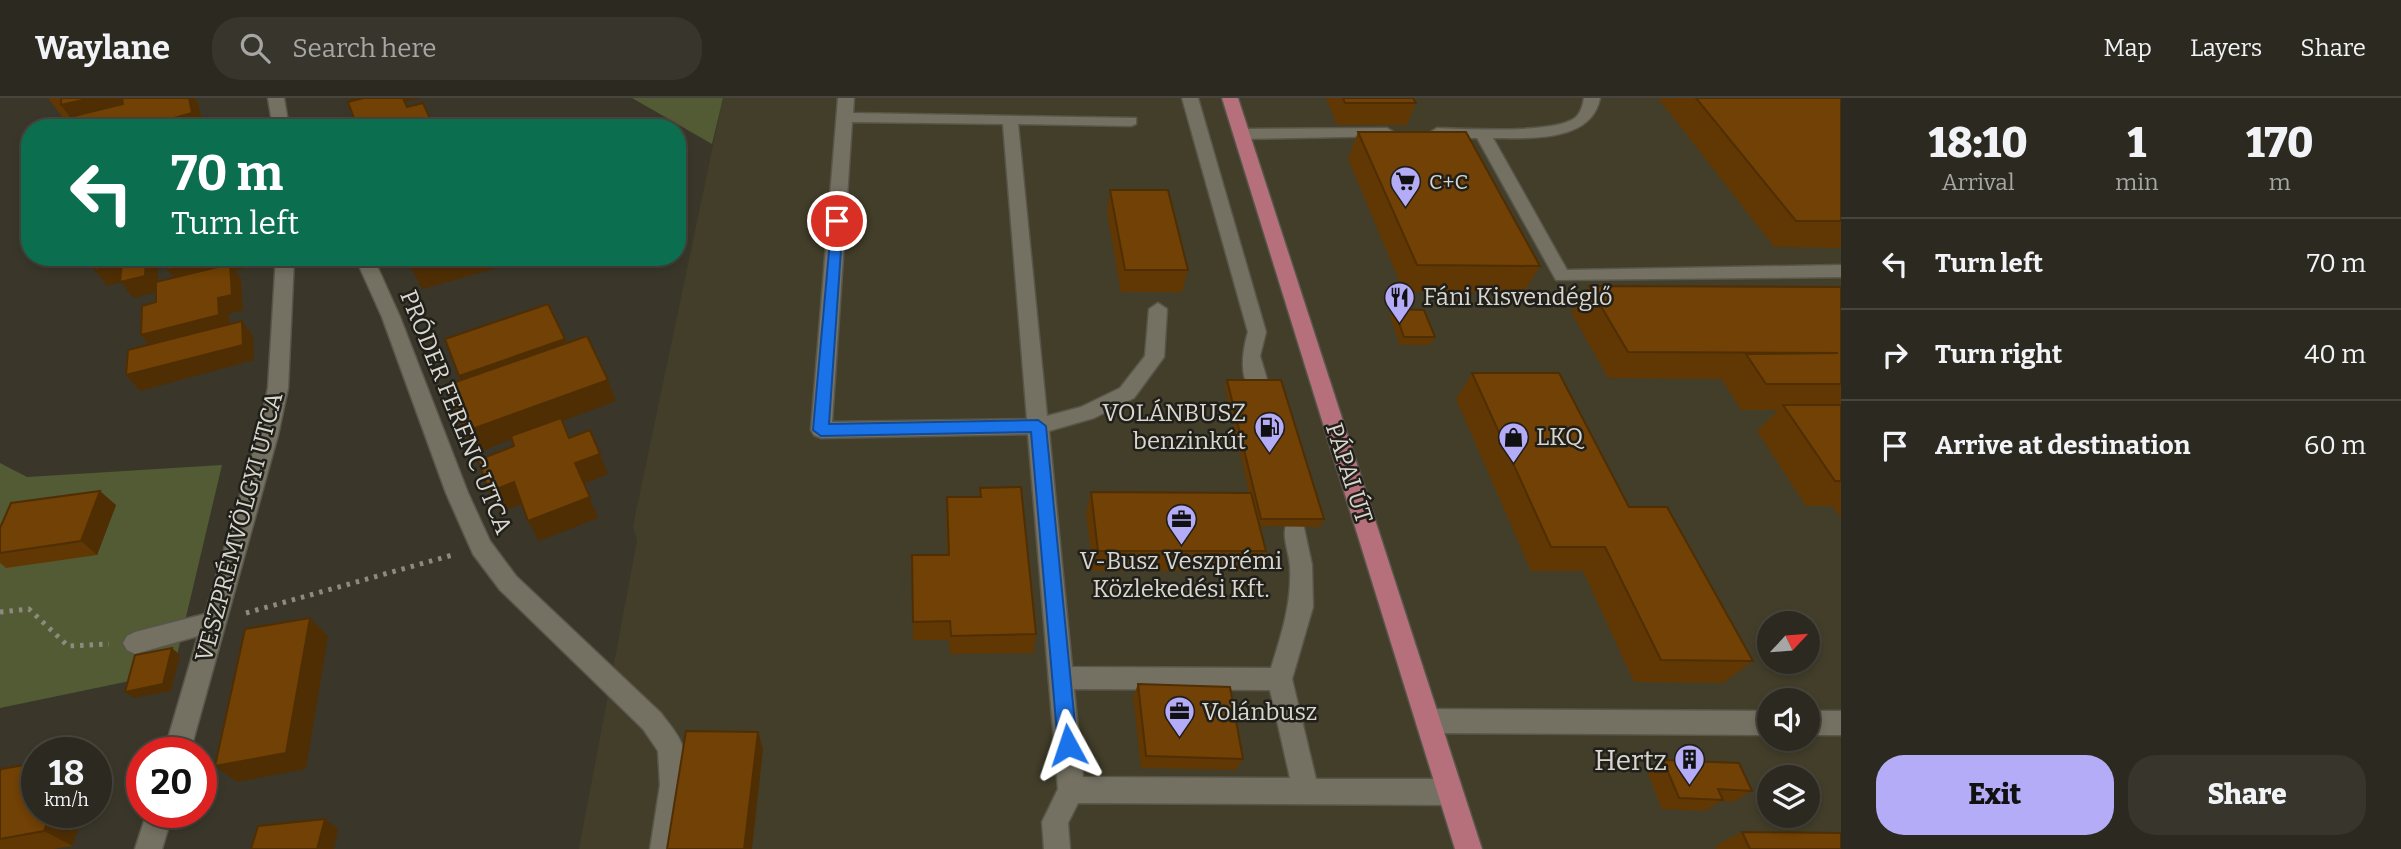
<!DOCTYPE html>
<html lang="en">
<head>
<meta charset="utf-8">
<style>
  :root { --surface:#2c2920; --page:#38352d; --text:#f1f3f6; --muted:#a6a6a5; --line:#48453e; --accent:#b5acf8 }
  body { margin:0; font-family:Bitter,serif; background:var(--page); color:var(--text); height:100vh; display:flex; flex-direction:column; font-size:26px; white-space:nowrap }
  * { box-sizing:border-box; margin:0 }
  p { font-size:23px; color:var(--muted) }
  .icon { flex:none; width:38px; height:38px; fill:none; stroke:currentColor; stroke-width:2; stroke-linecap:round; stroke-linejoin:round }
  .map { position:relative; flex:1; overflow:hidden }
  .panel { display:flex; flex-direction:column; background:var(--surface); width:560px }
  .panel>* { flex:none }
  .guide { position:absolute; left:21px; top:21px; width:665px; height:147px; border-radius:28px; box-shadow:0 4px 10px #0003,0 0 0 2px var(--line); background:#0b6e4f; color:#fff; overflow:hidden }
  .needle { width:46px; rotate:64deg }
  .fabs { position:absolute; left:1757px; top:513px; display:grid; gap:14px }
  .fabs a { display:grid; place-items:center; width:63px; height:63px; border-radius:50%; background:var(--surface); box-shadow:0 4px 10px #0003,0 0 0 2px var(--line); font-size:35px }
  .speed { position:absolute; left:21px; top:639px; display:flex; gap:14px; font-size:35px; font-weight:700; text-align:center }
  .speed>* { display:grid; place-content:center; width:91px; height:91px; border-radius:50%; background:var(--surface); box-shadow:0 4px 10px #0003,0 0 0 2px var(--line); line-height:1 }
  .speed small { font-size:18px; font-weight:400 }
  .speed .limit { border:10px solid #d22; background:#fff; color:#111 }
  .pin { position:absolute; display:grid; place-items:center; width:60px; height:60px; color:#fff; margin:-30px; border:4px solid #fff; border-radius:50%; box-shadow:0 2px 7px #0007 }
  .me { position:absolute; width:77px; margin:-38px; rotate:355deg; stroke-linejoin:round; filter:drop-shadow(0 0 5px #0008) }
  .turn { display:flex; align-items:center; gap:24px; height:147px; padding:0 35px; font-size:32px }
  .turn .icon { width:91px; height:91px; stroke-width:2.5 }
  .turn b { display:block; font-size:49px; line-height:60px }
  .eta { display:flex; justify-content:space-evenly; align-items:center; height:119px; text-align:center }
  .eta b { font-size:42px; font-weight:800; line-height:49px }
  .button { display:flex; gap:14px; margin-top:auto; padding:14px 35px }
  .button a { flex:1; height:80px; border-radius:28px; background:var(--accent); color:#111; font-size:28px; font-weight:800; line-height:80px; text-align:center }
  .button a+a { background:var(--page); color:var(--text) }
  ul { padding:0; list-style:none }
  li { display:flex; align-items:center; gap:21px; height:91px; padding:0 35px; border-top:2px solid var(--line) }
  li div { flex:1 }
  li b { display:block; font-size:26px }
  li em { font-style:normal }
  header { display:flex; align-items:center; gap:42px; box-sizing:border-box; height:98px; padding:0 35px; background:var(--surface); border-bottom:2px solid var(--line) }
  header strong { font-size:33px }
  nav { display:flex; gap:38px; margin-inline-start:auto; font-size:24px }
  .search { width:490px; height:63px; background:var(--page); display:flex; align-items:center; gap:18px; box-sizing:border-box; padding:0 24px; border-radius:28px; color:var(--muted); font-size:26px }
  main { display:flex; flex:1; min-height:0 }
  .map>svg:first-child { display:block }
</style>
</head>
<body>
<header>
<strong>Waylane</strong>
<div class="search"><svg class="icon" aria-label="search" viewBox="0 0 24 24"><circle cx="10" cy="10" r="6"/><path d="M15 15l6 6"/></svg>Search here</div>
<nav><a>Map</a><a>Layers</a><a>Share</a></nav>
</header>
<main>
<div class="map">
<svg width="1841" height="751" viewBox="0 0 1841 751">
  <rect width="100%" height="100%" fill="#3a372a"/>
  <!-- built -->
  <path fill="#423e2a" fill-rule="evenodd" d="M 723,0 L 1841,0 L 1841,751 L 579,751 L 637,443 L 633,428 ZM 1769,525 L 1808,525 L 1808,564 L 1769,564 ZM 1769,602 L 1808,602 L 1808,640 L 1769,640 ZM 1769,679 L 1808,679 L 1808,718 L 1769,718 Z"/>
  <!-- green -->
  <g fill="#525b34">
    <polygon points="632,0 723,0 712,46"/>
    <polygon points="0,365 27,379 222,367 173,574 0,610"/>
  </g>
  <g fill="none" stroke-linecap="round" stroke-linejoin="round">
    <defs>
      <g id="minor">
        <polygon points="268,0 284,0 289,30 273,30"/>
        <path d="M 838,0 L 854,0 L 853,15 L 1136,20 L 1136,26 L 1131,28 L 1018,26 L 1047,318 L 1081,309 L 1120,290 L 1145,258 L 1149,211 L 1158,205 L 1167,211 L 1164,259 L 1134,300 L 1094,320 L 1049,333 L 1072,569 L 1271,570 C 1282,535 1292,504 1290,468 C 1289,454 1281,437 1287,425 L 1295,422 L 1303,425 L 1312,467 L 1313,509 L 1292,581 L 1316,681 L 1449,681 L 1458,685 L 1462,694 L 1458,703 L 1449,707 L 1078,705 L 1068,725 L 1070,751 L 1044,751 L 1042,724 L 1058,691 L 1028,336 L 821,340 L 814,337 L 811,332 ZM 852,24 L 1003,26 L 1027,321 L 832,324 ZM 1074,591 L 1270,592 L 1290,680 L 1083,679 Z"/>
        <path d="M 1182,0 L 1198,0 L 1266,234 L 1260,258 L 1269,288 L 1259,295 C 1236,288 1243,251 1248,234 Z"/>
        <path d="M 1584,0 L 1600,0 C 1592,45 1527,40 1493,40 L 1567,172 L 1841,167 L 1841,179 L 1556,182 L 1477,40 L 1437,40 L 1429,35 L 1437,30 C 1466,31 1553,36 1575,20 C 1581,15 1583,7 1584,0 Z"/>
        <polygon points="1387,30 1395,35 1393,38 1242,41 1234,36 1242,31"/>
        <polygon points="276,159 294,159 288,290 278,337 190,654 164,654 198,538 135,556 127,552 123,545 127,538 135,534 205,516 258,337 268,290"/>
        <path d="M 355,159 L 373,159 L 400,219 L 468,395 L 490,443 L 516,478 L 661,615 C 668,625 678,635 682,647 C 694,678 681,719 676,751 L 650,751 L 660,687 L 658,653 L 643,631 L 500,492 L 473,456 L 446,395 L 382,219 Z"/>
        <polygon points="1428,611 1769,613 1769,637 1428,635 1419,631 1416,623 1419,615"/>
        <rect x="1808" y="613" width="33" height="24"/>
        <polygon points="147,714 173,714 162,751 135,751"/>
      </g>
      <polygon id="major" points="1222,0 1238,0 1482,751 1455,751"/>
    </defs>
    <!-- minor casing -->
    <use href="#minor" stroke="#58564a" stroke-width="3"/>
    <!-- major casing -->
    <use href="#major" stroke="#58564a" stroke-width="3"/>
    <!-- path -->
    <g stroke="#8d8a80" stroke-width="5" stroke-dasharray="3.5 6" stroke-linecap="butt">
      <polyline points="0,514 29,511 68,548 109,546"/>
      <polyline points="246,515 456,456"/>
    </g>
    <!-- minor -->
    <use href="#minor" fill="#747162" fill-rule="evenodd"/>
    <!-- major -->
    <use href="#major" fill="#b5707c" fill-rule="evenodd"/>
  </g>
  <!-- wall -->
  <g fill="#613804">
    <polygon points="48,0 195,0 198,5 204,30 71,30 70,20 64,21"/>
    <polygon points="1326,0 1413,0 1416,5 1407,27 1337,27"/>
    <polygon points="1658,0 1841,0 1841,150 1774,149"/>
    <polygon points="1358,34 1540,168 1524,194 1404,194 1348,61"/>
    <polygon points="1110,92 1188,172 1182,194 1121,194 1107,114"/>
    <polygon points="1589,188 1841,189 1841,420 1832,408 1806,408 1757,333 1778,312 1741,312 1722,282 1724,281 1608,280 1571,214"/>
    <polygon points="1394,211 1435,239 1430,247 1400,247 1390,219"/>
    <polygon points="1472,275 1629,409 1753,563 1723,585 1634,584 1583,473 1531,473 1456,301"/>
    <polygon points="1227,282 1324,421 1320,429 1260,428 1266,453 1257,473 1093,473 1086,415 1091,394 1249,395 1225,290"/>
    <polygon points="980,390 1036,536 1033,555 950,556 949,542 913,542 912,457 947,457 946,419 947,399 979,399"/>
    <polygon points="116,407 97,457 6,470 0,465 0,430"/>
    <polygon points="1138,586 1243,661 1236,672 1141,670 1133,599"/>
    <polygon points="1663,662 1752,693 1733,704 1721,703 1705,713 1662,711 1647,673"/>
    <polygon points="0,674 73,748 53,751 0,751"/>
    <polygon points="1742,734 1841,751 1717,751 1715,748"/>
  </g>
  <!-- shaded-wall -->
  <g fill="#4f2e04">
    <polygon points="91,0 195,0 198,5 204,30 77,29 61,7"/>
    <polygon points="350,0 422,0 405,4 416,30 357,16"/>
    <polygon points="423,5 434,30 421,30"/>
    <polygon points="362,21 366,30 359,30 355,23"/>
    <polygon points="146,159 159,160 157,194 133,200 121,184 107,188 95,172"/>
    <polygon points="217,159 242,159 243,171 235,173 241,181 243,212 229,216 230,233 154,253 141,237 179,187 168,172"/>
    <polygon points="449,159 537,159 422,191 411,170"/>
    <polygon points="242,223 253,238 254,262 140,293 126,277"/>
    <polygon points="565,241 571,256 467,293 459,278"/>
    <polygon points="608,282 616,303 476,355 464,334"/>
    <polygon points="600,356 608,376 584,386 598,420 539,443 528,423 575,365"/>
    <polygon points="514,384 525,405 500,414 489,394"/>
    <polygon points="100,393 116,407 97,457 81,443"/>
    <polygon points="310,520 328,538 306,671 237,684 215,668"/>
    <polygon points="172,550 180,557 171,593 133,600 125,594"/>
    <polygon points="758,634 763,651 752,751 744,751"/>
    <polygon points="51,714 83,714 73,748 44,733"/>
    <polygon points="325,721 338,731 334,751 317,751"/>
  </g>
  <!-- building -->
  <g fill="#714105" stroke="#4f2e04" stroke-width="2">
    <polygon points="61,0 91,0 61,7"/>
    <polygon points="122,0 189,0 192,15 138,30 71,30 70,19 123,6"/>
    <polygon points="364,0 403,0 407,9 423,5 432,25 420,28 421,30 365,30 362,21 355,23 348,4"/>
    <polygon points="1343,0 1413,0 1416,5 1345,5"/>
    <polygon points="1696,0 1841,0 1841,123 1796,123"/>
    <polygon points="1358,34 1466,34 1540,168 1417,167"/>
    <polygon points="1110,92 1168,92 1188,172 1125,172"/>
    <polygon points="96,159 146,159 145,178 120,184 122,166 95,172"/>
    <polygon points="168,159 217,159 168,172"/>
    <polygon points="409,159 449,159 411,170"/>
    <polygon points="230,166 232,197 218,200 219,217 141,237 142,208 156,204 156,184"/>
    <polygon points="1589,188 1841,189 1841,286 1766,286 1746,256 1838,255 1628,254"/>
    <polygon points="548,206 565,241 459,278 445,241"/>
    <polygon points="1394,211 1424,212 1435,239 1404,239"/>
    <polygon points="242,223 243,247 126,277 128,252"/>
    <polygon points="587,238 608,282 464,334 447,287"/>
    <polygon points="1472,275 1559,275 1629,409 1667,409 1753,563 1661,562 1605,449 1551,449"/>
    <polygon points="1227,282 1281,282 1324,421 1261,421"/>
    <polygon points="1783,307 1841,307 1841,383 1835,383"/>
    <polygon points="561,320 569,340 590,332 600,356 575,365 590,399 528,423 514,384 489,394 478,362 514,348 511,338"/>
    <polygon points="1021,389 1036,536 951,538 950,523 913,524 912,457 949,457 947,399 981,399 980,390"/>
    <polygon points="100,393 81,443 0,455 0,430 11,405"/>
    <polygon points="1091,394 1251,395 1266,453 1098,453"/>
    <polygon points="310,520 286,655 215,668 245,531"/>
    <polygon points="172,550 163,586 125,594 135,557"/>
    <polygon points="1138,586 1230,589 1243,661 1146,658"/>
    <polygon points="686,633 758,634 744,751 667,751"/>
    <polygon points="1663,662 1739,665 1752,693 1718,691 1723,702 1679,700"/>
    <polygon points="37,665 37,714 51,714 44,733 0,741 0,674 1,671"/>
    <polygon points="325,721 317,751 251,751 258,728"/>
    <polygon points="1742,734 1841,735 1841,751 1750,751"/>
  </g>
  <!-- route -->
  <polygon fill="#1a73e8" stroke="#114b97" stroke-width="2" points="832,120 843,123 829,326 1038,322 1046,328 1077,647 1074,653 1068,656 1061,653 1058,647 1031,334 821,338 813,332"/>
  <!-- icons -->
  <defs>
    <symbol id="supermarket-pin" viewBox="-11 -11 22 30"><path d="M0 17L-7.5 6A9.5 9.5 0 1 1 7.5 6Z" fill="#b5acf8" stroke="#201f19"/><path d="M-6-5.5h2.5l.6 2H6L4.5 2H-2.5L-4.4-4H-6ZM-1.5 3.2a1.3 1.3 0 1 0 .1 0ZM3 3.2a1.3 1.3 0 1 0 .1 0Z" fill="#111"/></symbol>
    <symbol id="restaurant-pin" viewBox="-11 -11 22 30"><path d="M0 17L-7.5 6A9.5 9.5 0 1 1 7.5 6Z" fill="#b5acf8" stroke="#201f19"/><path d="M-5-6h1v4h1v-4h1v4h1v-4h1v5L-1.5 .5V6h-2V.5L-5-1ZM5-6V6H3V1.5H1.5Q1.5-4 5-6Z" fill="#111"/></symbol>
    <symbol id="fuel-pin" viewBox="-11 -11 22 30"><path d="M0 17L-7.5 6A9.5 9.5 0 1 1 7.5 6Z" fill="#b5acf8" stroke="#201f19"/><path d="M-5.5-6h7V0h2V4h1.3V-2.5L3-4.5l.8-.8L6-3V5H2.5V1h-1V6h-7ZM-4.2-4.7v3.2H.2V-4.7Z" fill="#111"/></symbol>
    <symbol id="shop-pin" viewBox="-11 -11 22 30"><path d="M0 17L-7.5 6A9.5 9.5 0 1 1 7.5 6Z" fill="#b5acf8" stroke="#201f19"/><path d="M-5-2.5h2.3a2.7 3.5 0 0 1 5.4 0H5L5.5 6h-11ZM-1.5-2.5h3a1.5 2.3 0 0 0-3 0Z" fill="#111"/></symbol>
    <symbol id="office-pin" viewBox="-11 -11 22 30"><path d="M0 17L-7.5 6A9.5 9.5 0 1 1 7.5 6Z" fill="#b5acf8" stroke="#201f19"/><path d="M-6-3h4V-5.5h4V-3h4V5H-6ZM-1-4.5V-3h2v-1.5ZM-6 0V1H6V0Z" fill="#111"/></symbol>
    <symbol id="building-pin" viewBox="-11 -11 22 30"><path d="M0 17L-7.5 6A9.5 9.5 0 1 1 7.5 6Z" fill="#b5acf8" stroke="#201f19"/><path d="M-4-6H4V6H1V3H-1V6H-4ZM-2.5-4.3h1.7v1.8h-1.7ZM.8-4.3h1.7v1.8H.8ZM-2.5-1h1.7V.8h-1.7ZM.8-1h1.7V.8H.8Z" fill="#111"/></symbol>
  </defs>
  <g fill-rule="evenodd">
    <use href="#supermarket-pin" x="1388" y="66" width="35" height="47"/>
    <use href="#restaurant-pin" x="1382" y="182" width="35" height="47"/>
    <use href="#fuel-pin" x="1252" y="312" width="35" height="47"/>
    <use href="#shop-pin" x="1496" y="322" width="35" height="47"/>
    <use href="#office-pin" x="1164" y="404" width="35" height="47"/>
    <use href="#office-pin" x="1162" y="596" width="35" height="47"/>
    <use href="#building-pin" x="1672" y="644" width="35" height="47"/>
  </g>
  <g text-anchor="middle" stroke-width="5" stroke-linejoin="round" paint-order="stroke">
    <!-- far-poi labels -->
    <g font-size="21" fill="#d8d6ce" stroke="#201f19" text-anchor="start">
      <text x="1429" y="91">C+C</text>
    </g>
    <!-- poi labels -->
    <g font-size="24" fill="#d8d6ce" stroke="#201f19" text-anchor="start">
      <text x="1423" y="207">Fáni Kisvendéglő</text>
      <text x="1246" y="323" text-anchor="end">VOLÁNBUSZ<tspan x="1246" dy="28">benzinkút</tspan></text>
      <text x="1536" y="347">LKQ</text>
      <text x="1181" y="471" text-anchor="middle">V-Busz Veszprémi<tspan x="1181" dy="28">Közlekedési Kft.</tspan></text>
      <text x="1202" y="622">Volánbusz</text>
    </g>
    <!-- street labels -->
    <g font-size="24" fill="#d8d6ce" stroke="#201f19">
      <text transform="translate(456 314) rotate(68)" y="8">PRÓDER FERENC UTCA</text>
      <text transform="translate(1349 375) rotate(72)" y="8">PÁPAI ÚT</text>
      <text transform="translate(239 429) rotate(-75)" y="8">VESZPRÉMVÖLGYI UTCA</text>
    </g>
    <!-- near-poi labels -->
    <g font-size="28" fill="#d8d6ce" stroke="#201f19" text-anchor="end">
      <text x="1667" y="672">Hertz</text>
    </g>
  </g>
</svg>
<div class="fabs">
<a><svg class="needle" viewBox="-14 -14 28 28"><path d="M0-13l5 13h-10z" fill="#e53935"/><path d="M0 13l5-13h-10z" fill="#a6a6a5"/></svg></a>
<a><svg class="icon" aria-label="sound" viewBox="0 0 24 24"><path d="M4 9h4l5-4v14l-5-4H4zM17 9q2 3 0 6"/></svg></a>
<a><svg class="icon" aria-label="layers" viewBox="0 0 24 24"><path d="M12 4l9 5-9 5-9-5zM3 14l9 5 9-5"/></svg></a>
</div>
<div class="speed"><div>18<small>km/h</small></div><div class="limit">20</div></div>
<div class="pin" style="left:837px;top:123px;background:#d93025"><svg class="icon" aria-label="arrive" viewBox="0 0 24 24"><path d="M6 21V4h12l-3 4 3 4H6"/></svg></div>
<svg class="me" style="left:1068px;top:647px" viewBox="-20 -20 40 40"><path d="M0-17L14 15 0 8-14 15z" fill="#1a73e8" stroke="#fff" stroke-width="4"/></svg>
<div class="guide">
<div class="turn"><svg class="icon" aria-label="left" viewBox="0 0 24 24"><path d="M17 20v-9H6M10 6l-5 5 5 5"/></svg><div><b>70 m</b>Turn left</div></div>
</div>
</div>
<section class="panel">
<div class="eta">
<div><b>18:10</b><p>Arrival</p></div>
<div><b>1</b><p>min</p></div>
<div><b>170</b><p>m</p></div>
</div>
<ul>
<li><svg class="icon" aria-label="left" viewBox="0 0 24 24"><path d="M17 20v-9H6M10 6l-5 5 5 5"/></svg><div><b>Turn left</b></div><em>70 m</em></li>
<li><svg class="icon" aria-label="right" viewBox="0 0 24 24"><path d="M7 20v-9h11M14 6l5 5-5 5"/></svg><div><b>Turn right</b></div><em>40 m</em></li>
<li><svg class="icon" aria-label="arrive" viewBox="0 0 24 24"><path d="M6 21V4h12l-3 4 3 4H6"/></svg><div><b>Arrive at destination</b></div><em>60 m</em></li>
</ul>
<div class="button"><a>Exit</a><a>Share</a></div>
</section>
</main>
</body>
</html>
